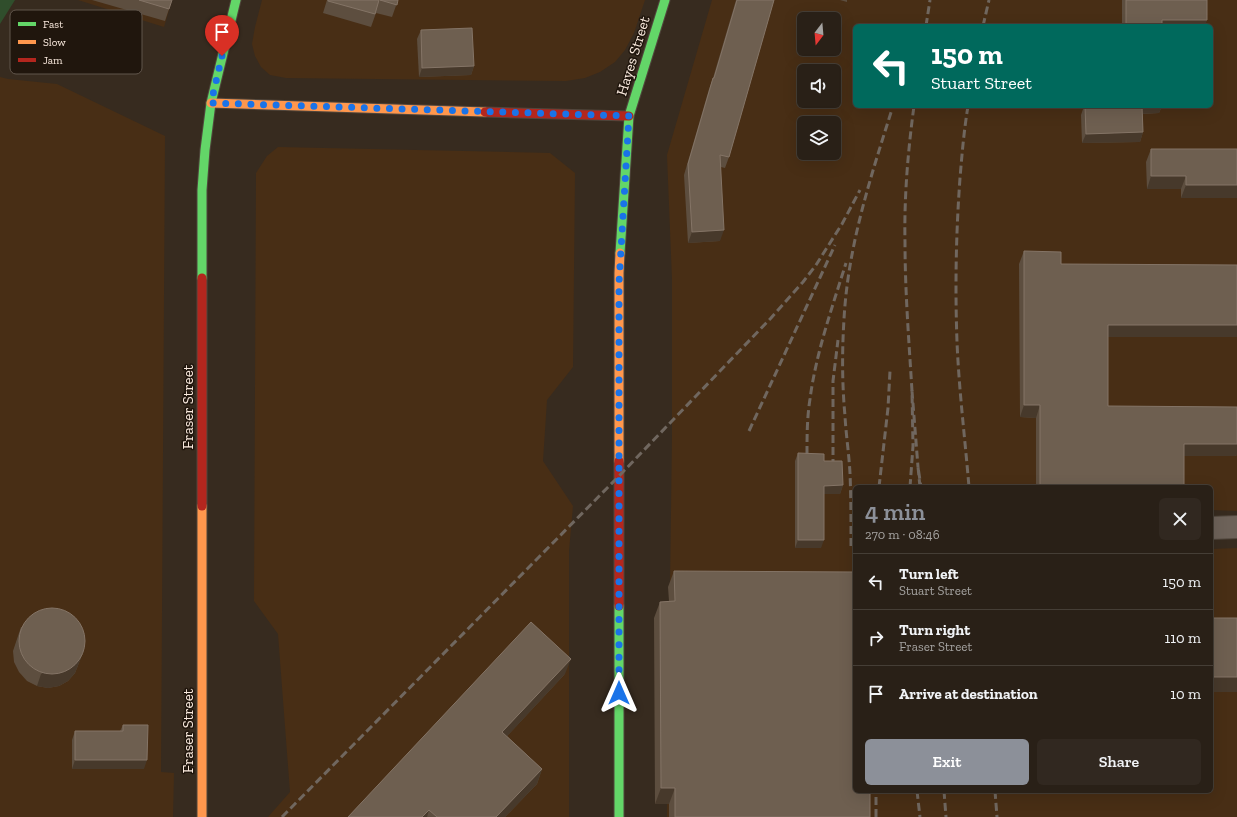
<!DOCTYPE html>
<html lang="en">
<head>
<meta charset="utf-8">
<style>
  :root { --surface:#292017; --page:#312820; --text:#f1f3f6; --muted:#a5a3a1; --line:#453e36; --accent:#8c9099 }
  body { margin:0; font-family:"Zilla Slab",serif; background:var(--page); color:var(--text); height:100vh; display:flex; flex-direction:column; font-size:15px; white-space:nowrap }
  * { box-sizing:border-box; margin:0 }
  p { font-size:13px; color:var(--muted) }
  .icon { flex:none; width:22px; height:22px; fill:none; stroke:currentColor; stroke-width:2; stroke-linecap:round; stroke-linejoin:round }
  .map { position:relative; flex:1; overflow:hidden }
  .sheet { position:absolute; left:853px; top:485px; width:360px; height:308px; display:flex; flex-direction:column; background:var(--surface); border-radius:6px; box-shadow:0 4px 16px #0002,0 0 0 1px var(--line) }
  .sheet>* { flex:none }
  .guide { position:absolute; left:853px; top:24px; width:360px; height:84px; border-radius:6px; box-shadow:0 4px 16px #0002,0 0 0 1px var(--line); background:#00695c; color:#fff; overflow:hidden }
  .needle { width:26px; rotate:196deg }
  .buttons { position:absolute; left:797px; top:12px; display:grid; gap:8px }
  .buttons a { display:grid; place-items:center; width:44px; height:44px; border-radius:6px; background:var(--surface); box-shadow:0 4px 16px #0002,0 0 0 1px var(--line); font-size:20px }
  .pin { position:absolute; display:grid; place-items:center; width:34px; height:34px; color:#fff; margin:-41px -17px; border-radius:50% 50% 50% 0; rotate:-45deg; box-shadow:0 0 4px #0007 }
  .pin .icon { rotate:45deg }
  .me { position:absolute; width:44px; margin:-22px; rotate:0deg; stroke-linejoin:round; filter:drop-shadow(0 0 3px #0008) }
  .turn { display:flex; align-items:center; gap:14px; height:84px; padding:0 12px; font-size:18px }
  .turn .icon { width:52px; height:52px; stroke-width:2.5 }
  .turn b { display:block; font-size:28px; line-height:34px }
  .round { display:grid; place-items:center; flex:none; width:42px; height:42px; border-radius:6px; background:var(--page) }
  .overview { display:flex; align-items:center; justify-content:space-between; height:68px; padding:0 12px }
  h1 { font-size:24px; font-weight:600; line-height:30px; color:var(--accent) }
  .cta { display:flex; gap:8px; margin-top:auto; padding:8px 12px }
  .cta a { flex:1; height:46px; border-radius:6px; background:var(--accent); color:#fff; font-size:16px; font-weight:600; line-height:46px; text-align:center }
  .cta a+a { background:var(--page); color:var(--text) }
  ul { padding:0; list-style:none }
  li { display:flex; align-items:center; gap:12px; height:56px; padding:0 12px; border-top:1px solid var(--line) }
  li div { flex:1 }
  li b { display:block; font-size:15px }
  li em { font-style:normal }
  .map>svg:first-child { display:block }
</style>
</head>
<body>
<div class="map">
<svg width="1237" height="817" viewBox="0 0 1237 817">
  <rect width="100%" height="100%" fill="#372b1f"/>
  <!-- built -->
  <g fill="#482e15" fill-rule="evenodd">
    <polygon points="78,0 172,0 164,27"/>
    <polygon points="262,0 645,0 634,33 625,50 615,62 600,72 585,78 566,81 286,78 270,75 261,67 255,56 252,44 255,27"/>
    <path d="M 712,0 L 1237,0 L 1237,511 L 1211,510 L 1211,487 L 855,487 L 855,791 L 1211,791 L 1211,549 L 1237,548 L 1237,817 L 667,817 L 672,435 L 672,279 L 667,155 ZM 804,19 L 834,19 L 834,49 L 804,49 ZM 855,26 L 1211,26 L 1211,106 L 855,106 ZM 804,71 L 834,71 L 834,101 L 804,101 ZM 804,123 L 834,123 L 834,153 L 804,153 Z"/>
    <polygon points="0,77 8,79 57,84 165,136 161,772 174,773 173,817 0,817"/>
    <polygon points="278,147 550,153 575,173 573,367 547,400 543,461 573,506 569,551 569,817 268,817 290,792 278,634 254,601 256,173 267,156"/>
  </g>
  <!-- green -->
  <polygon fill="#304e2c" points="0,0 15,0 0,24"/>
  <g fill="none" stroke-linecap="round" stroke-linejoin="round">
    <defs>
      <polyline id="street" points="1211,528 1237,527"/>
      <g id="fast">
        <polyline points="620,253 629,116 665,0"/>
        <polyline points="202,278 202,190 205,150 211,103 236,0"/>
        <polyline points="619,606 619,817"/>
      </g>
      <g id="slow">
        <polyline points="211,103 485,112"/>
        <polyline points="619,461 619,273 620,253"/>
        <polyline points="202,506 202,817"/>
      </g>
      <g id="jam">
        <polyline points="485,112 629,116"/>
        <polyline points="202,278 202,506"/>
        <polyline points="619,461 619,606"/>
      </g>
    </defs>
    <!-- street casing -->
    <use href="#street" stroke="#51473d" stroke-width="24"/>
    <!-- fast casing -->
    <use href="#fast" stroke="#51473d" stroke-width="11"/>
    <!-- slow casing -->
    <use href="#slow" stroke="#51473d" stroke-width="11"/>
    <!-- jam casing -->
    <use href="#jam" stroke="#51473d" stroke-width="11"/>
    <!-- street -->
    <use href="#street" stroke="#6d6259" stroke-width="22"/>
    <!-- fast -->
    <use href="#fast" stroke="#63d668" stroke-width="9"/>
    <!-- slow -->
    <use href="#slow" stroke="#ff974d" stroke-width="9"/>
    <!-- jam -->
    <use href="#jam" stroke="#b3261e" stroke-width="9"/>
    <!-- rail -->
    <g stroke="#70675f" stroke-width="3" stroke-dasharray="8 4" stroke-linecap="butt">
      <polyline points="926,26 930,0"/>
      <polyline points="983,26 989,0"/>
      <path d="M 968,106 C 964,130 962,154 960,178 C 956,233 955,287 957,342 C 959,390 965,439 969,487"/>
      <path d="M 912,391 C 909,342 905,292 905,242 C 904,198 908,150 914,106"/>
      <polyline points="749,431 835,245"/>
      <path d="M 807,454 C 807,436 807,418 810,399 C 816,353 832,308 846,263"/>
      <polyline points="833,467 833,381 838,340"/>
      <polyline points="879,487 888,408 890,371"/>
      <polyline points="910,487 913,446 912,391 918,467"/>
      <polyline points="920,487 918,467 921,487"/>
      <path d="M 851,546 C 851,522 851,498 850,473 C 849,454 846,435 845,416 C 842,384 842,351 844,319 C 848,245 871,176 893,106"/>
      <polyline points="917,791 920,817"/>
      <polyline points="944,791 946,817"/>
      <polyline points="995,791 997,817"/>
      <polyline points="282,817 619,476 771,318 803,282 816,265 842,224 860,190"/>
      <polyline points="876,817 876,791"/>
    </g>
  </g>
  <!-- wall -->
  <g fill="#5d4e3f">
    <polygon points="92,0 172,0 165,21"/>
    <polygon points="327,0 398,0 392,17 376,13 371,27 323,13"/>
    <polygon points="736,0 774,0 729,157 725,168 721,167 720,241 688,243 684,175 709,89 713,78"/>
    <polygon points="840,0 847,0 847,2"/>
    <polygon points="1122,0 1207,0 1205,26 1122,26"/>
    <polygon points="421,30 474,66 471,75 419,77 417,39"/>
    <polygon points="1084,106 1162,106 1159,113 1143,114 1143,132 1140,142 1082,143 1081,115"/>
    <polygon points="1151,149 1237,149 1237,198 1181,198 1181,189 1147,189 1146,162"/>
    <polygon points="1024,251 1061,264 1237,265 1237,337 1108,337 1108,406 1237,407 1237,455 1235,456 1184,456 1184,487 1036,487 1036,418 1020,417 1019,264"/>
    <polygon points="798,453 824,461 843,485 840,494 824,494 821,548 795,548 795,461"/>
    <polygon points="674,571 870,817 669,817 669,804 655,804 654,618 660,602 669,601 668,587"/>
    <polygon points="21,627 84,650 75,673 68,681 59,686 48,688 37,686 27,681 19,672 14,662 13,651"/>
    <polygon points="565,674 507,736 542,769 537,784 505,817 348,817"/>
    <polygon points="123,725 144,769 72,769 72,740 75,731 120,731"/>
  </g>
  <!-- shaded-wall -->
  <g fill="#47392b">
    <polygon points="1162,20 1207,20 1205,26 1160,26"/>
    <polygon points="474,66 471,75 419,77 422,68"/>
    <polygon points="1142,106 1162,106 1159,113 1139,114"/>
    <polygon points="1143,132 1140,142 1082,143 1086,134"/>
    <polygon points="1151,176 1186,176 1181,189 1147,189"/>
    <polygon points="1186,185 1237,185 1237,198 1181,198"/>
    <polygon points="724,230 720,241 688,243 692,232"/>
    <polygon points="1108,325 1237,325 1237,337 1103,337"/>
    <polygon points="1024,405 1040,405 1036,418 1020,417"/>
    <polygon points="1184,444 1237,444 1237,455 1235,456 1180,456"/>
    <polygon points="843,485 840,494 821,494 824,486"/>
    <polygon points="798,540 824,540 821,548 795,548"/>
    <polygon points="84,650 75,673 68,681 59,686 48,688 37,686 41,674"/>
    <polygon points="571,659 565,674 497,747 502,732"/>
    <rect x="1211" y="677" width="26" height="15"/>
    <polygon points="75,760 147,760 144,769 72,769"/>
    <polygon points="542,769 537,784 505,817 496,817"/>
    <polygon points="661,788 675,788 669,804 655,804"/>
    <polygon points="429,810 427,817 422,817"/>
  </g>
  <!-- building -->
  <g fill="#6e5f50" stroke="#847466">
    <polygon points="139,0 172,0 169,9"/>
    <polygon points="328,0 379,0 375,14 328,1"/>
    <polygon points="380,0 398,0 397,5"/>
    <polygon points="737,0 774,0 729,157 720,155 724,230 692,232 688,164 713,78 714,78"/>
    <polygon points="1126,0 1207,0 1207,20 1162,20 1162,26 1126,26"/>
    <polygon points="472,28 474,66 422,68 421,30"/>
    <polygon points="1085,106 1142,106 1143,132 1086,134"/>
    <polygon points="1151,149 1237,149 1237,185 1186,185 1186,176 1151,176"/>
    <polygon points="1024,251 1061,252 1061,264 1237,265 1237,325 1108,325 1108,406 1237,407 1237,444 1184,444 1184,487 1040,487 1040,405 1024,405"/>
    <polygon points="798,453 824,454 824,461 842,461 843,485 824,486 824,540 798,540"/>
    <polygon points="674,571 855,572 855,791 870,791 870,817 675,817 675,788 661,788 660,602 675,601"/>
    <circle cx="52" cy="641" r="33"/>
    <rect x="1211" y="618" width="26" height="59"/>
    <polygon points="531,622 571,659 502,732 542,769 496,817 437,817 429,810 422,817 348,817"/>
    <polygon points="123,725 148,725 147,760 75,760 75,731 123,731"/>
  </g>
  <g fill="none" stroke-linecap="round" stroke-linejoin="round">
    <!-- route -->
    <polyline stroke="#1a73e8" stroke-width="7" stroke-dasharray="0 12.6" points="222,56 211,103 629,116 619,283 619,693"/>
  </g>
  <g text-anchor="middle" stroke-width="3" stroke-linejoin="round" paint-order="stroke">
    <!-- street labels -->
    <g font-size="15" fill="#faeade" stroke="#20160d">
      <text transform="translate(633 56) rotate(-73)" y="5">Hayes Street</text>
      <text transform="translate(188 407) rotate(-90)" y="5">Fraser Street</text>
      <text transform="translate(188 731) rotate(-90)" y="5">Fraser Street</text>
    </g>
  </g>
  <!-- legend -->
  <rect x="10" y="10" width="132" height="64" rx="6" fill="#20160d" stroke="#61564c" stroke-width="1"/>
  <rect x="18" y="22" width="18" height="4" fill="#63d668"/>
  <rect x="18" y="40" width="18" height="4" fill="#ff974d"/>
  <rect x="18" y="58" width="18" height="4" fill="#b3261e"/>
  <g font-size="11" fill="#faeade">
    <text x="43" y="28">Fast</text>
    <text x="43" y="46">Slow</text>
    <text x="43" y="64">Jam</text>
  </g>
</svg>
<div class="buttons">
<a><svg class="needle" viewBox="-14 -14 28 28"><path d="M0-13l5 13h-10z" fill="#e53935"/><path d="M0 13l5-13h-10z" fill="#a5a3a1"/></svg></a>
<a><svg class="icon" aria-label="sound" viewBox="0 0 24 24"><path d="M4 9h4l5-4v14l-5-4H4zM17 9q2 3 0 6"/></svg></a>
<a><svg class="icon" aria-label="layers" viewBox="0 0 24 24"><path d="M12 4l9 5-9 5-9-5zM3 14l9 5 9-5"/></svg></a>
</div>
<div class="pin" style="left:222px;top:56px;background:#d93025"><svg class="icon" aria-label="arrive" viewBox="0 0 24 24"><path d="M6 21V4h12l-3 4 3 4H6"/></svg></div>
<svg class="me" style="left:619px;top:693px" viewBox="-20 -20 40 40"><path d="M0-17L14 15 0 8-14 15z" fill="#1a73e8" stroke="#fff" stroke-width="4"/></svg>
<div class="guide">
<div class="turn"><svg class="icon" aria-label="left" viewBox="0 0 24 24"><path d="M17 20v-9H6M10 6l-5 5 5 5"/></svg><div><b>150 m</b>Stuart Street</div></div>
</div>
<section class="sheet">
<div class="overview"><div><h1>4 min</h1><p>270 m · 08:46</p></div><a class="round"><svg class="icon" aria-label="close" viewBox="0 0 24 24"><path d="M6 6l12 12M18 6L6 18"/></svg></a></div>
<ul>
<li><svg class="icon" aria-label="left" viewBox="0 0 24 24"><path d="M17 20v-9H6M10 6l-5 5 5 5"/></svg><div><b>Turn left</b><p>Stuart Street</p></div><em>150 m</em></li>
<li><svg class="icon" aria-label="right" viewBox="0 0 24 24"><path d="M7 20v-9h11M14 6l5 5-5 5"/></svg><div><b>Turn right</b><p>Fraser Street</p></div><em>110 m</em></li>
<li><svg class="icon" aria-label="arrive" viewBox="0 0 24 24"><path d="M6 21V4h12l-3 4 3 4H6"/></svg><div><b>Arrive at destination</b></div><em>10 m</em></li>
</ul>
<div class="cta"><a>Exit</a><a>Share</a></div>
</section>
</div>
</body>
</html>
